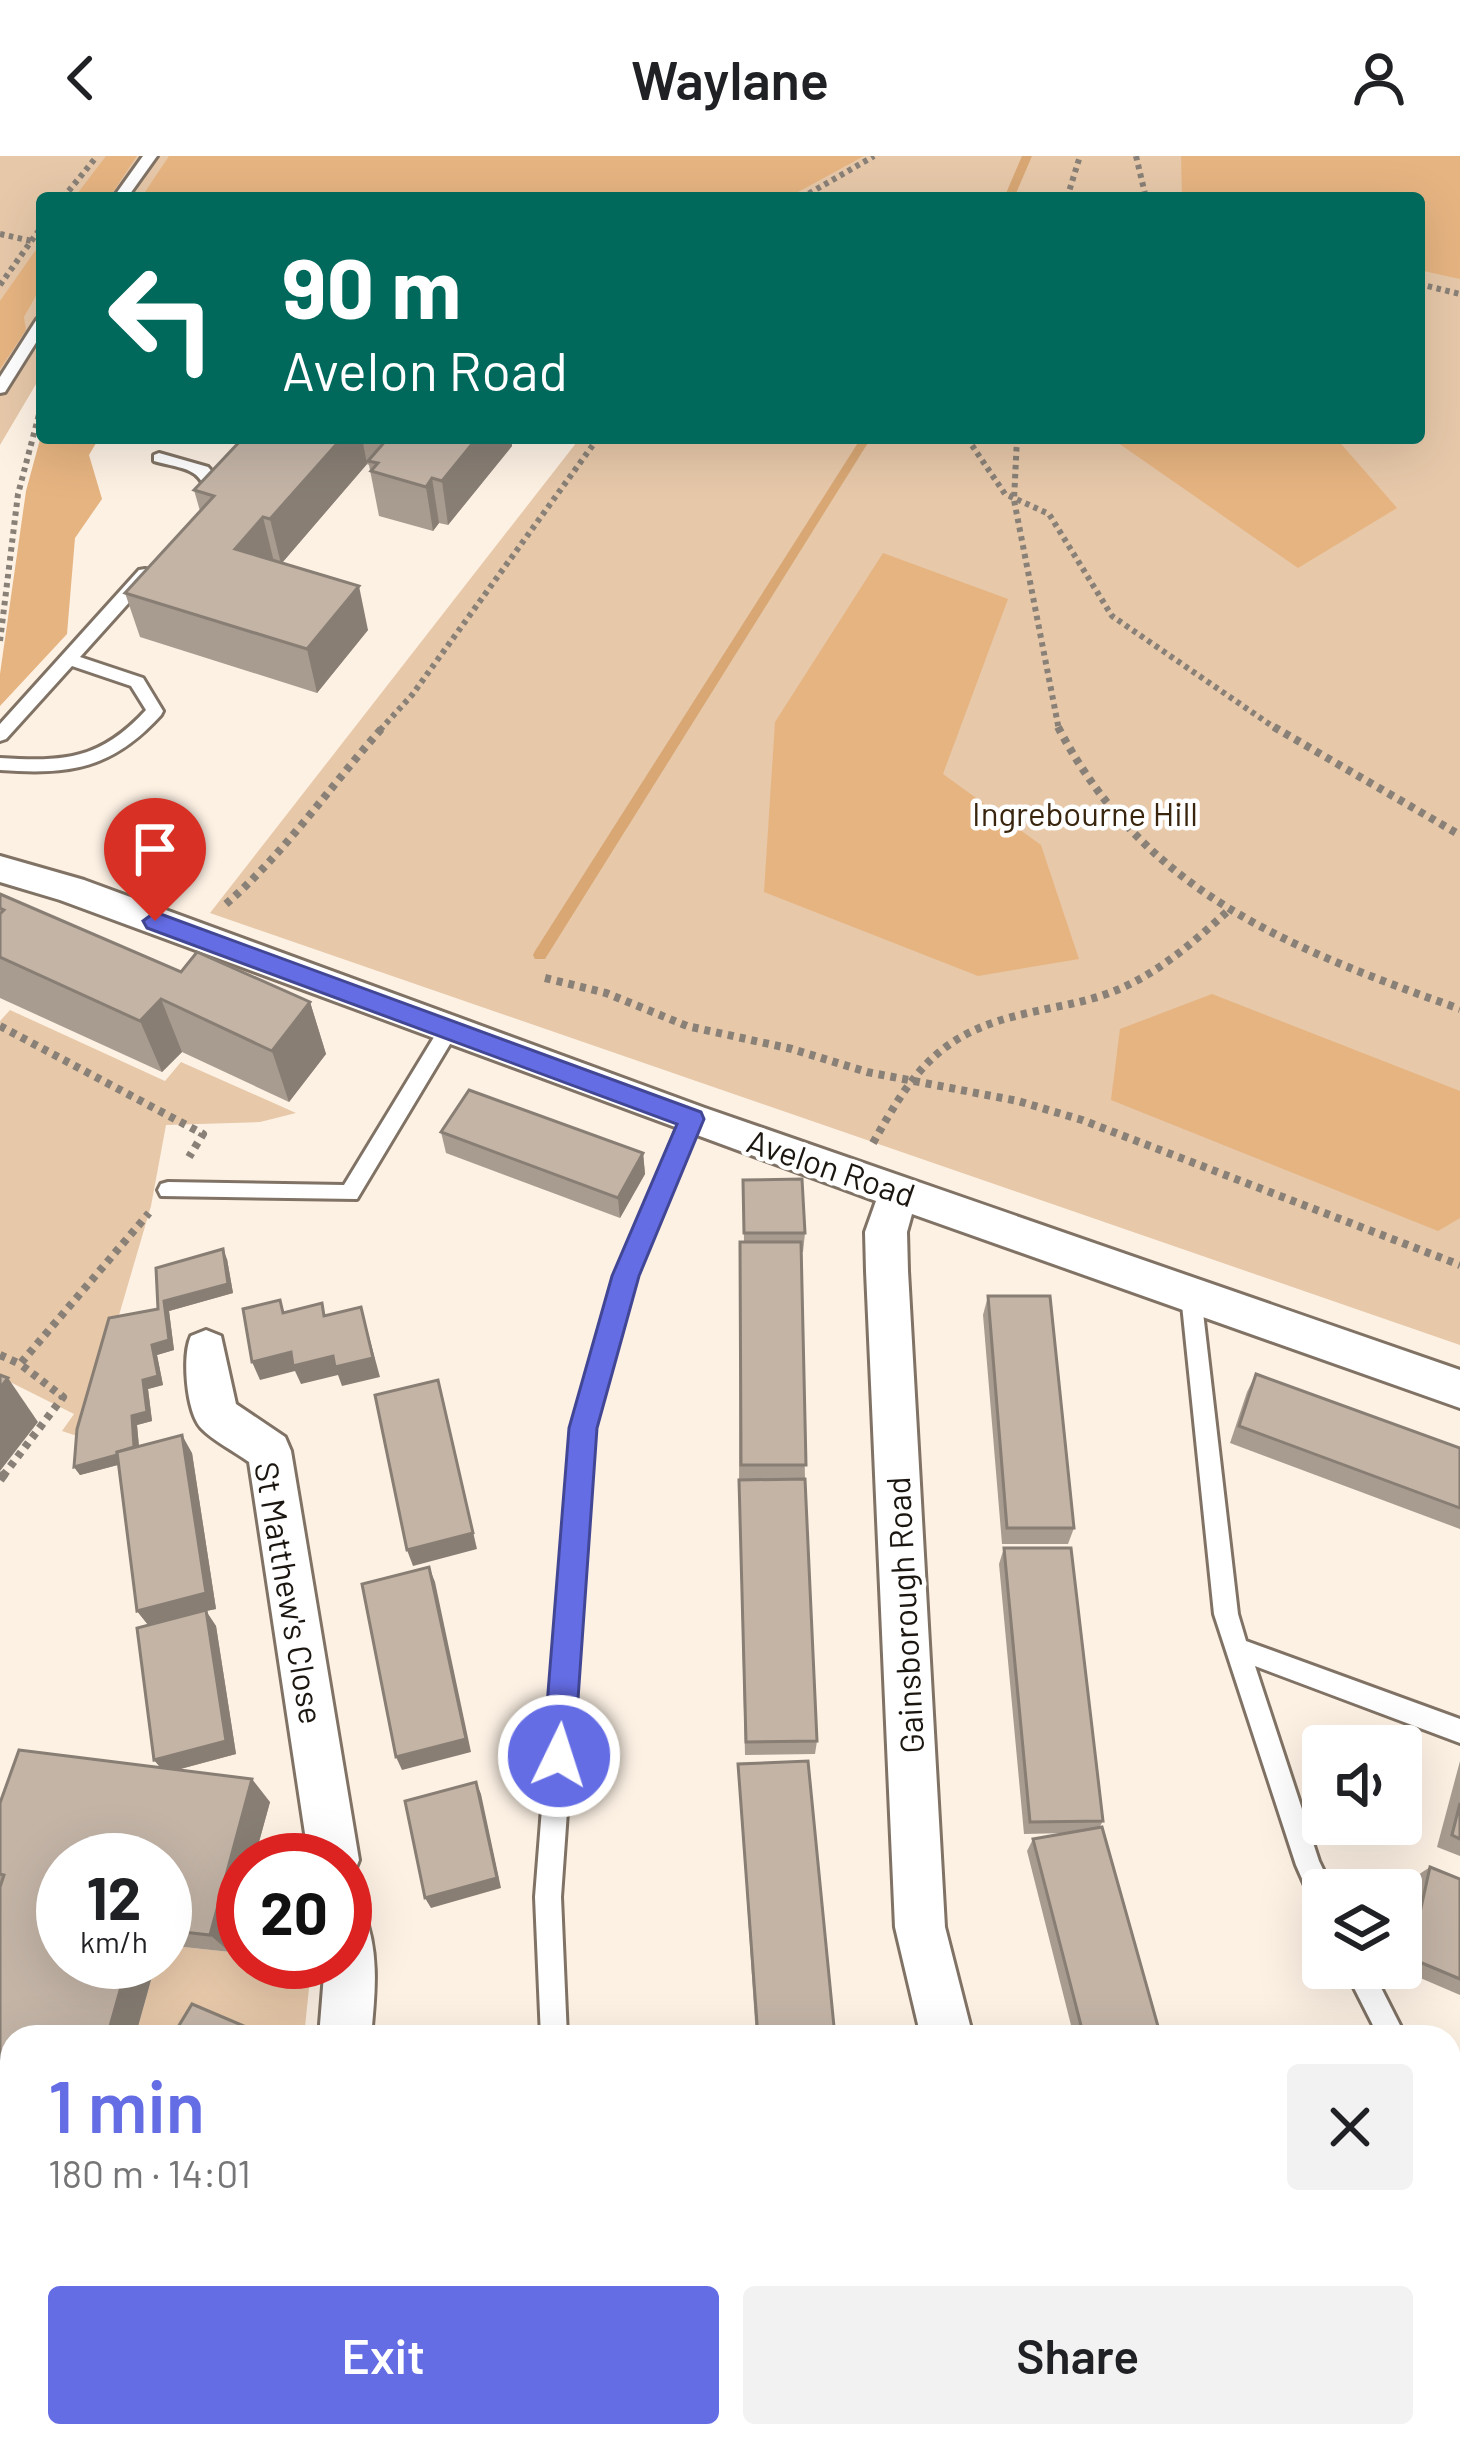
<!DOCTYPE html>
<html lang="en">
<head>
<meta charset="utf-8">
<style>
  :root { --surface:#fff; --page:#f2f2f2; --text:#202124; --muted:#757577; --accent:#656de5 }
  body { margin:0; font-family:Barlow,sans-serif; background:var(--page); color:var(--text); height:100vh; display:flex; flex-direction:column; font-size:45px; white-space:nowrap }
  * { box-sizing:border-box; margin:0 }
  p { font-size:39px; color:var(--muted) }
  .icon { flex:none; width:66px; height:66px; fill:none; stroke:currentColor; stroke-width:2; stroke-linecap:round; stroke-linejoin:round }
  .map { position:relative; flex:1; overflow:hidden }
  .details { position:absolute; left:0px; top:1869px; width:1461px; height:423px; display:flex; flex-direction:column; background:var(--surface); border-radius:36px 36px 0 0; box-shadow:0 12px 48px #0002 }
  .details>* { flex:none }
  .banner { position:absolute; left:36px; top:36px; width:1389px; height:252px; border-radius:12px; box-shadow:0 12px 48px #0002; background:#00695c; color:#fff; overflow:hidden }
  .buttons { position:absolute; left:1302px; top:1569px; display:grid; gap:24px }
  .buttons a { display:grid; place-items:center; width:120px; height:120px; border-radius:12px; background:var(--surface); box-shadow:0 12px 48px #0002; font-size:60px }
  .speed { position:absolute; left:36px; top:1677px; display:flex; gap:24px; font-size:60px; font-weight:700; text-align:center }
  .speed>* { display:grid; place-content:center; width:156px; height:156px; border-radius:50%; background:var(--surface); box-shadow:0 12px 48px #0002; line-height:1 }
  .speed small { font-size:30px; font-weight:400 }
  .speed .limit { border:18px solid #d22; background:#fff; color:#111 }
  .pin { position:absolute; display:grid; place-items:center; width:102px; height:102px; color:#fff; margin:-123px -51px; border-radius:50% 50% 50% 0; rotate:-45deg; box-shadow:0 0 12px #0007 }
  .pin .icon { rotate:45deg }
  .me { position:absolute; width:132px; margin:-66px; rotate:4deg; stroke-linejoin:round; filter:drop-shadow(0 0 9px #0008) }
  .turn { display:flex; align-items:center; gap:42px; height:252px; padding:0 48px; font-size:54px }
  .turn .icon { width:156px; height:156px; stroke-width:2.5 }
  .turn b { display:block; font-size:84px; line-height:102px }
  .round { display:grid; place-items:center; flex:none; width:126px; height:126px; border-radius:12px; background:var(--page) }
  .summary { display:flex; align-items:center; justify-content:space-between; height:204px; padding:0 48px }
  h1 { font-size:72px; font-weight:600; line-height:90px; color:var(--accent) }
  .primary-button { display:flex; gap:24px; margin-top:auto; padding:24px 48px }
  .primary-button a { flex:1; height:138px; border-radius:12px; background:var(--accent); color:#fff; font-size:48px; font-weight:600; line-height:138px; text-align:center }
  .primary-button a+a { background:var(--page); color:var(--text) }
  header { display:flex; justify-content:space-between; align-items:center; height:156px; padding:0 48px; background:var(--surface); font-size:54px; font-weight:600 }
  .map>svg:first-child { display:block }
</style>
</head>
<body>
<header><svg class="icon" aria-label="back" viewBox="0 0 24 24"><path d="M15 5l-7 7 7 7"/></svg>Waylane<svg class="icon" aria-label="person" viewBox="0 0 24 24"><circle cx="12" cy="8" r="4"/><path d="M4 21q1-7 8-7t8 7"/></svg></header>
<div class="map">
<svg width="1460" height="2290" viewBox="0 0 1460 2290">
  <rect width="100%" height="100%" fill="#fdf1e4"/>
  <!-- green -->
  <g fill="#e7c8a9">
    <polygon points="0,0 1460,0 1460,1189 210,757 580,282 1419,282 1419,42 42,42 42,218 0,289"/>
    <polygon points="10,854 165,925 181,906 296,957 260,966 166,969 151,1050 83,1282 62,1275 74,1258 0,1221 0,865"/>
    <polygon points="243,1748 243,1806 303,1806 309,1832 304,1881 135,1881 156,1806 165,1806 165,1789 230,1796"/>
  </g>
  <!-- forest -->
  <g fill="#e6b481">
    <polygon points="106,0 137,0 109,42 74,42"/>
    <polygon points="169,0 864,0 787,42 141,42"/>
    <polygon points="1181,0 1460,0 1460,123 1419,114 1419,42 1182,42"/>
    <polygon points="42,85 42,129 24,161 26,174 0,213 0,145"/>
    <polygon points="42,276 42,282 99,282 89,299 102,343 75,382 67,478 0,550 0,518 26,335"/>
    <polygon points="1111,282 1336,282 1397,352 1298,412"/>
    <polygon points="883,397 1008,443 943,618 1041,689 1079,803 978,820 764,736 775,566"/>
    <polygon points="1212,838 1460,935 1460,1062 1438,1075 1111,944 1120,873"/>
  </g>
  <g fill="none" stroke-linecap="round" stroke-linejoin="round">
    <!-- stream -->
    <g fill="#d8a774" fill-rule="evenodd">
      <polygon points="1022,0 1032,0 1014,42 1004,42"/>
      <polygon points="861,282 871,282 545,803 535,803 533,799 535,795"/>
    </g>
    <defs>
      <g id="lane">
        <polygon points="143,0 157,0 127,42 113,42"/>
        <polygon points="42,162 42,177 5,236 0,237 0,221 37,163"/>
        <path d="M 159,297 L 208,311 L 222,327 L 219,344 L 209,344 C 201,310 185,314 154,305 L 154,299 Z"/>
        <path d="M 145,413 L 151,414 L 151,422 L 80,501 L 143,522 L 163,555 L 161,559 C 112,613 70,619 0,614 L 0,602 C 64,606 100,604 146,554 L 131,530 L 72,510 L 6,583 L 0,585 L 0,568 L 139,414 Z"/>
        <polygon points="449,866 459,873 357,1043 161,1040 158,1034 161,1028 168,1026 344,1029 442,868"/>
        <polygon points="691,955 701,963 636,1121 594,1272 561,1741 567,1881 541,1881 535,1741 572,1272 616,1121 681,963"/>
        <polygon points="1191,1130 1198,1133 1201,1139 1238,1458 1246,1485 1460,1563 1460,1587 1255,1510 1319,1705 1333,1734 1323,1734 1323,1754 1314,1750 1296,1709 1214,1458 1181,1139 1184,1133"/>
        <polygon points="1344,1812 1371,1812 1406,1881 1379,1881"/>
        <polygon points="1449,1965 1460,1971 1460,2010 1449,2004"/>
        <polygon points="0,1992 12,1993 12,2019 0,2018"/>
        <polygon points="611,2280 639,2280 642,2290 614,2290"/>
      </g>
      <g id="street">
        <polygon points="0,700 84,724 705,952 1460,1214 1460,1252 912,1058 907,1076 908,1115 945,1771 973,1881 921,1881 895,1771 866,1115 865,1076 876,1045 60,744 0,726"/>
        <path d="M 206,1174 L 221,1180 L 236,1248 L 285,1281 L 291,1295 L 359,1704 L 352,1722 L 345,1724 L 345,1704 L 309,1704 L 249,1306 C 234,1295 213,1285 201,1272 C 186,1255 182,1199 191,1180 Z"/>
        <path d="M 345,1748 L 363,1755 C 380,1797 375,1837 371,1881 L 319,1881 L 325,1806 L 345,1806 Z"/>
        <polygon points="282,2280 340,2280 339,2290 281,2290"/>
        <polygon points="381,2280 456,2280 452,2290 377,2290"/>
        <polygon points="1061,2280 1122,2280 1126,2290 1065,2290"/>
      </g>
    </defs>
    <!-- lane casing -->
    <use href="#lane" stroke="#807365" stroke-width="6"/>
    <!-- street casing -->
    <use href="#street" stroke="#807365" stroke-width="6"/>
    <!-- path-far2 -->
    <g stroke="#898177" stroke-width="6" stroke-dasharray="4.5 4.5" stroke-linecap="butt">
      <polyline points="1136,0 1146,42"/>
      <polyline points="63,42 97,0"/>
      <polyline points="801,42 874,0"/>
      <polyline points="1067,42 1080,0"/>
      <polyline points="0,78 32,85"/>
      <polyline points="1419,128 1460,138"/>
      <polyline points="0,129 42,70"/>
      <polyline points="967,282 1005,338 1049,358 1112,460 1278,574"/>
      <polyline points="1017,282 1014,344 1059,574"/>
      <polyline points="0,485 18,338 42,247"/>
      <polyline points="380,574 412,539 598,282"/>
    </g>
    <!-- path-far1 -->
    <g stroke="#898177" stroke-width="8" stroke-dasharray="6 6" stroke-linecap="butt">
      <path d="M 1058,571 C 1145,738 1292,793 1460,853"/>
      <polyline points="1274,571 1460,679"/>
      <path d="M 226,748 C 285,697 331,629 383,571"/>
      <polyline points="545,822 606,837 687,870 792,893 867,916 1018,945 1082,964 1460,1109"/>
      <polyline points="0,870 203,978 189,1001"/>
      <path d="M 873,987 C 914,913 941,876 1028,857 C 1058,850 1088,846 1117,834 C 1160,816 1195,785 1229,754"/>
      <polyline points="0,1199 20,1208 149,1057"/>
      <polyline points="3,1320 63,1241 20,1208"/>
    </g>
    <!-- path -->
    <polyline stroke="#898177" stroke-width="9" stroke-dasharray="8 8" stroke-linecap="butt" points="0,1324 5,1317"/>
    <!-- lane -->
    <use href="#lane" fill="#fff" fill-rule="evenodd"/>
    <!-- street -->
    <use href="#street" fill="#fff" fill-rule="evenodd"/>
  </g>
  <!-- wall -->
  <g fill="#a89b8f">
    <polygon points="243,282 511,282 512,290 448,369 439,367 433,375 379,360 369,309 367,308 282,407 368,474 317,537 140,481 125,437 200,355 194,334"/>
    <polygon points="0,738 181,816 310,846 326,898 289,946 182,896 162,916 0,842"/>
    <polygon points="441,976 643,997 645,1018 620,1062 446,997"/>
    <polygon points="743,1024 805,1077 803,1096 801,1096 805,1323 817,1585 815,1598 745,1599 739,1341 740,1086 744,1086"/>
    <polygon points="227,1103 233,1137 169,1155 174,1194 157,1199 163,1229 148,1233 152,1265 137,1269 139,1290 192,1297 216,1453 206,1455 216,1470 236,1598 177,1614 270,1646 254,1704 243,1704 230,1796 165,1789 165,1704 63,1806 156,1806 135,1881 12,1964 11,1958 0,1956 0,1647 161,1612 154,1604 148,1469 137,1455 118,1309 80,1319 74,1311 158,1153"/>
    <polygon points="988,1140 1074,1372 1068,1388 1002,1388 983,1159"/>
    <polygon points="1256,1218 1460,1292 1460,1373 1230,1287 1247,1236"/>
    <polygon points="1004,1392 1103,1665 1099,1672 1161,1881 1074,1881 1027,1695 1033,1683 1067,1677 1024,1678 999,1408"/>
    <polygon points="1460,1605 1460,1700 1437,1691"/>
    <polygon points="738,1608 835,1881 756,1881"/>
    <polygon points="1430,1711 1460,1723 1460,1839 1397,1812 1401,1812 1401,1786 1415,1721"/>
    <polygon points="1266,2280 1377,2280 1384,2290 1272,2290"/>
  </g>
  <!-- shaded-wall -->
  <g fill="#887e74">
    <polygon points="342,282 362,282 367,308 281,408 270,363"/>
    <polygon points="477,282 511,282 512,290 448,369 442,325"/>
    <polygon points="432,322 439,367 433,375 426,331"/>
    <polygon points="263,361 274,406 235,393"/>
    <polygon points="359,430 368,474 317,537 307,493"/>
    <polygon points="161,843 182,896 162,916 140,865"/>
    <polygon points="310,846 326,898 289,946 272,895"/>
    <polygon points="643,997 645,1018 620,1062 618,1042"/>
    <polygon points="223,1093 227,1103 233,1137 169,1155 174,1194 157,1199 163,1229 148,1233 152,1265 137,1269 140,1303 80,1319 74,1311 132,1260 164,1145"/>
    <polygon points="361,1151 380,1221 342,1230 338,1219 301,1228 295,1215 260,1224 252,1206 291,1196 333,1200"/>
    <polygon points="8,1222 38,1266 0,1315 0,1232"/>
    <polygon points="438,1224 477,1393 413,1410 407,1394"/>
    <polygon points="182,1279 192,1297 216,1453 206,1455 216,1470 236,1598 165,1617 154,1604 149,1470 137,1455"/>
    <polygon points="429,1411 435,1426 471,1596 402,1614 396,1601"/>
    <polygon points="252,1623 270,1646 254,1704 243,1704 243,1747 230,1796 210,1779"/>
    <polygon points="476,1626 481,1638 501,1732 431,1752 425,1742"/>
    <polygon points="128,1806 156,1806 135,1881 107,1881"/>
    <polygon points="244,1870 258,1881 239,1881"/>
  </g>
  <!-- building -->
  <g fill="#c3b4a6" stroke="#887e74" stroke-width="3">
    <polygon points="243,282 342,282 270,363 263,361 235,393 359,430 307,493 125,437 214,340 194,334"/>
    <polygon points="388,282 477,282 442,325 432,322 426,331 371,315 378,307 368,305"/>
    <polygon points="0,738 181,816 197,796 310,846 272,895 161,843 140,865 0,801 0,758 4,754 0,752"/>
    <polygon points="469,934 643,997 618,1042 441,976"/>
    <polygon points="802,1023 805,1077 744,1077 743,1024"/>
    <polygon points="740,1086 801,1086 806,1309 741,1309"/>
    <polygon points="223,1093 228,1128 164,1145 169,1184 152,1189 158,1220 143,1224 147,1256 132,1260 134,1291 117,1296 117,1299 74,1311 77,1273 109,1162 158,1153 156,1112"/>
    <polygon points="988,1140 1050,1140 1074,1372 1007,1372"/>
    <polygon points="280,1144 283,1157 322,1147 324,1160 361,1151 373,1202 335,1211 333,1200 293,1210 291,1196 252,1206 243,1153"/>
    <polygon points="1256,1218 1460,1292 1460,1352 1239,1270"/>
    <polygon points="0,1219 8,1222 0,1232"/>
    <polygon points="438,1224 473,1377 407,1394 375,1239"/>
    <polygon points="182,1279 206,1437 137,1455 117,1296"/>
    <polygon points="805,1323 817,1585 746,1586 739,1324"/>
    <polygon points="1004,1392 1071,1392 1103,1665 1030,1666"/>
    <polygon points="429,1411 466,1583 396,1601 362,1428"/>
    <polygon points="206,1454 226,1585 154,1604 137,1472"/>
    <polygon points="19,1594 252,1623 210,1779 165,1774 165,1704 63,1704 63,1806 128,1806 107,1881 12,1881 12,1953 0,1950 0,1731 4,1719 0,1718 0,1647"/>
    <polygon points="808,1605 835,1881 758,1881 738,1608"/>
    <polygon points="476,1626 497,1722 425,1742 405,1645"/>
    <polygon points="1460,1647 1460,1683 1452,1679"/>
    <polygon points="1102,1671 1161,1881 1084,1881 1033,1683"/>
    <polygon points="1430,1711 1460,1723 1460,1823 1410,1802"/>
    <polygon points="192,1848 244,1870 239,1881 172,1881"/>
    <polygon points="865,2280 954,2280 957,2290 868,2290"/>
    <polygon points="1278,2280 1377,2280 1384,2290 1285,2290"/>
  </g>
  <!-- route -->
  <polygon fill="#656de5" stroke="#424795" stroke-width="3" points="155,756 701,956 704,963 639,1120 597,1272 574,1600 570,1611 559,1616 548,1611 543,1600 569,1272 612,1120 677,968 147,772 143,765"/>
  <g text-anchor="middle" stroke-width="9" stroke-linejoin="round" paint-order="stroke">
    <!-- park labels -->
    <g font-size="33" fill="#39250e" stroke="#fff">
      <text x="1085" y="670">Ingrebourne Hill</text>
    </g>
    <!-- street labels -->
    <g font-size="33" fill="#1b1610" stroke="#fff">
      <text transform="translate(831 1012) rotate(19)" y="12">Avelon Road</text>
      <text transform="translate(289 1437) rotate(80)" y="12">St Matthew's Close</text>
      <text transform="translate(905 1459) rotate(-93)" y="12">Gainsborough Road</text>
    </g>
  </g>
</svg>
<div class="buttons">
<a><svg class="icon" aria-label="sound" viewBox="0 0 24 24"><path d="M4 9h4l5-4v14l-5-4H4zM17 9q2 3 0 6"/></svg></a>
<a><svg class="icon" aria-label="layers" viewBox="0 0 24 24"><path d="M12 4l9 5-9 5-9-5zM3 14l9 5 9-5"/></svg></a>
</div>
<div class="speed"><div>12<small>km/h</small></div><div class="limit">20</div></div>
<div class="pin" style="left:155px;top:765px;background:#d93025"><svg class="icon" aria-label="arrive" viewBox="0 0 24 24"><path d="M6 21V4h12l-3 4 3 4H6"/></svg></div>
<svg class="me" style="left:559px;top:1600px" viewBox="-20 -20 40 40"><circle r="17" fill="#656de5" stroke="#fff" stroke-width="3"/><path d="M0-11L8 9 0 5-8 9z" fill="#fff"/></svg>
<div class="banner">
<div class="turn"><svg class="icon" aria-label="left" viewBox="0 0 24 24"><path d="M17 20v-9H6M10 6l-5 5 5 5"/></svg><div><b>90 m</b>Avelon Road</div></div>
</div>
<section class="details">
<div class="summary"><div><h1>1 min</h1><p>180 m · 14:01</p></div><a class="round"><svg class="icon" aria-label="close" viewBox="0 0 24 24"><path d="M6 6l12 12M18 6L6 18"/></svg></a></div>
<div class="primary-button"><a>Exit</a><a>Share</a></div>
</section>
</div>
</body>
</html>
